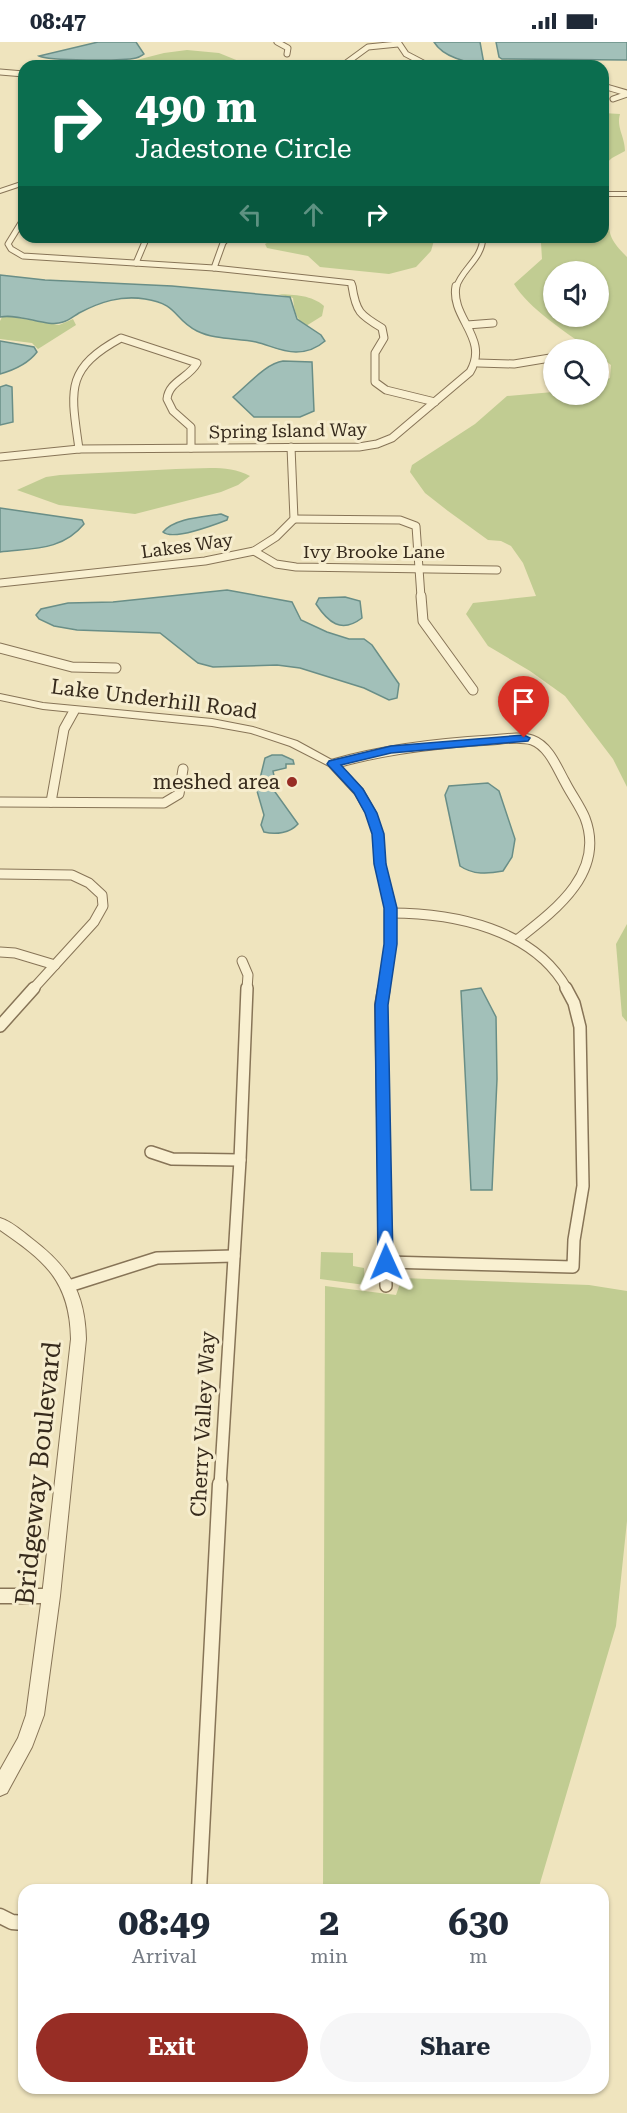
<!DOCTYPE html>
<html lang="en">
<head>
<meta charset="utf-8">
<style>
  :root { --surface:#fff; --page:#f6f6f7; --text:#1f2937; --muted:#747a83; --accent:#972d25 }
  body { margin:0; font-family:"Roboto Serif",serif; background:var(--page); color:var(--text); height:100vh; display:flex; flex-direction:column; font-size:22px; white-space:nowrap }
  * { box-sizing:border-box; margin:0 }
  p { font-size:20px; color:var(--muted) }
  .icon { flex:none; width:33px; height:33px; fill:none; stroke:currentColor; stroke-width:2; stroke-linecap:round; stroke-linejoin:round }
  .map { position:relative; flex:1; overflow:hidden }
  .sheet { position:absolute; left:18px; top:1842px; width:591px; height:210px; display:flex; flex-direction:column; background:var(--surface); border-radius:18px; box-shadow:0 2px 4px #0004 }
  .sheet>* { flex:none }
  .top-card { position:absolute; left:18px; top:18px; width:591px; height:183px; border-radius:18px; box-shadow:0 2px 4px #0004; background:#0b6e4f; color:#fff; overflow:hidden }
  .buttons { position:absolute; left:543px; top:219px; display:grid; gap:12px }
  .buttons a { display:grid; place-items:center; width:66px; height:66px; border-radius:50%; background:var(--surface); box-shadow:0 2px 4px #0004; font-size:30px }
  .pin { position:absolute; display:grid; place-items:center; width:51px; height:51px; color:#fff; margin:-62px -26px; border-radius:50% 50% 50% 0; rotate:-45deg; box-shadow:0 0 6px #0007 }
  .pin .icon { rotate:45deg }
  .me { position:absolute; width:66px; margin:-33px; rotate:359deg; stroke-linejoin:round; filter:drop-shadow(0 0 4px #0008) }
  .turn { display:flex; align-items:center; gap:21px; height:126px; padding:0 18px; font-size:27px }
  .turn .icon { width:78px; height:78px; stroke-width:2.5 }
  .turn b { display:block; font-size:42px; line-height:51px }
  .lanes { display:flex; align-items:center; height:57px; padding:0 18px; background:#0003; justify-content:center; gap:30px; direction:ltr }
  .lanes .off { opacity:.35 }
  .eta { display:flex; justify-content:space-evenly; align-items:center; height:102px; text-align:center }
  .eta b { font-size:36px; font-weight:700; line-height:42px }
  .action { display:flex; gap:12px; margin-top:auto; padding:12px 18px }
  .action a { flex:1; height:69px; border-radius:36px; background:var(--accent); color:#fff; font-size:24px; font-weight:700; line-height:69px; text-align:center }
  .action a+a { background:var(--page); color:var(--text) }
  .status { display:flex; justify-content:space-between; align-items:center; height:42px; padding:0 30px; background:var(--surface); direction:ltr }
  .status svg { height:16px; fill:currentColor }
  .map>svg:first-child { display:block }
</style>
</head>
<body>
<div class="status"><b>08:47</b><svg viewBox="0 0 49 12"><path d="M0 12V9h3v3zM5 12V6h3v6zM10 12V3h3v9zM15 12V0h3v12zM26 1h20v11H26zM47 4h2v5h-2z"/></svg></div>
<div class="map">
<svg width="627" height="2071" viewBox="0 0 627 2071">
  <rect width="100%" height="100%" fill="#efe4be"/>
  <!-- green -->
  <g fill="#c1cc92" fill-rule="evenodd">
    <polygon points="187,8 219,11 251,24 117,23 164,11"/>
    <path d="M 603,71 L 620,72 C 616,85 625,95 625,109 L 612,116 L 603,124 Z"/>
    <path d="M 603,161 L 607,161 L 609,165 C 608,191 608,196 627,215 L 627,745 L 613,717 L 565,654 L 530,629 L 488,604 L 466,572 L 473,561 L 536,554 L 523,521 L 511,504 L 501,499 L 488,498 L 448,469 L 425,451 L 410,430 L 412,423 L 475,382 L 507,354 L 553,350 L 554,352 L 598,352 L 599,339 L 610,336 L 611,323 L 599,314 L 598,308 L 589,307 C 566,290 529,267 514,242 L 542,217 L 541,201 L 537,195 L 603,195 ZM 554,230 L 598,230 L 598,274 L 554,274 Z"/>
    <polygon points="278,195 371,195 376,200 387,200 401,195 435,195 431,209 416,225 389,232 320,225 308,214 267,206 265,202"/>
    <path d="M 278,252 C 295,253 312,253 324,264 L 322,274 L 306,284 C 296,278 294,267 293,256 Z"/>
    <polygon points="2,275 13,275 59,283 73,277 76,283 38,307 32,301 0,297 0,279"/>
    <path d="M 176,427 C 200,427 228,422 250,434 L 238,443 L 221,450 L 135,472 L 59,463 L 17,448 L 46,435 L 60,433 Z"/>
    <polygon points="627,882 627,980 622,974 616,902"/>
    <polygon points="321,1210 353,1211 353,1224 364,1226 365,1243 320,1237"/>
    <polygon points="402,1236 589,1243 627,1249 627,1479 616,1584 538,1848 323,1848 325,1244 396,1253"/>
  </g>
  <!-- water -->
  <g fill="#a2c0b9" stroke="#698e87" stroke-width="1.5">
    <path d="M 98,0 L 136,0 L 144,12 C 141,14 140,15 136,16 C 123,19 48,19 39,14 Z"/>
    <path d="M 434,0 L 480,0 L 484,22 C 467,21 443,15 434,0 Z"/>
    <polygon points="496,0 627,0 627,18 502,17 499,15"/>
    <path d="M 0,233 L 45,238 L 172,244 L 290,255 L 297,277 L 321,293 L 325,299 C 317,306 307,310 296,310 C 281,310 269,303 256,300 C 237,296 215,298 197,289 C 173,277 179,262 145,257 C 121,253 100,260 79,271 C 74,274 68,279 63,280 C 47,286 21,271 0,275 Z"/>
    <path d="M 0,299 L 34,305 L 37,310 C 28,322 14,328 0,332 Z"/>
    <path d="M 283,319 L 312,320 L 314,369 L 300,375 L 254,375 L 233,355 C 247,344 266,321 283,319 Z"/>
    <polygon points="6,343 12,345 13,380 0,383 0,345"/>
    <path d="M 0,466 L 82,478 L 84,482 C 62,509 32,506 0,510 Z"/>
    <path d="M 221,472 L 228,475 L 227,478 C 214,483 173,499 163,490 C 175,476 203,475 221,472 Z"/>
    <polygon points="227,548 292,560 301,578 327,590 349,597 364,597 372,603 399,642 397,656 389,658 364,646 300,626 277,623 213,625 198,621 160,591 77,588 54,584 39,577 36,573 41,567 68,561 113,560"/>
    <path d="M 345,555 L 360,559 L 362,576 C 341,592 328,580 316,562 L 319,556 Z"/>
    <path d="M 272,713 L 282,713 L 293,718 L 294,722 L 286,722 L 286,726 L 273,729 L 274,734 L 270,743 L 298,782 C 290,791 276,793 264,790 L 261,783 L 264,773 L 257,749 L 265,716 Z"/>
    <path d="M 488,741 L 499,749 L 515,797 L 512,815 L 503,829 C 488,832 473,833 460,824 L 445,753 L 449,744 Z"/>
    <polygon points="481,946 496,975 497,1037 492,1148 471,1148 461,949"/>
  </g>
  <g fill="none" stroke-linecap="round" stroke-linejoin="round">
    <defs>
      <g id="minor-far4">
        <polyline points="277,0 288,6 287,12"/>
        <polyline points="398,0 406,12 429,24"/>
        <polyline points="342,24 368,5 398,2"/>
        <polyline points="0,30 24,32"/>
        <polyline points="603,44 627,51"/>
        <polyline points="613,57 627,52"/>
        <polyline points="24,76 24,85"/>
        <polyline points="24,176 8,202 11,207 23,214 214,226 352,241 353,246"/>
        <polyline points="136,221 147,195"/>
        <polyline points="214,226 223,201 228,195"/>
        <path d="M 456,246 C 462,226 482,218 483,195"/>
      </g>
      <g id="minor-far3">
        <path d="M 352,244 C 356,270 360,273 382,286 L 384,296 L 375,311 L 375,340 L 386,348 L 435,360"/>
        <polyline points="467,283 493,281"/>
        <polyline points="478,321 514,322 550,316"/>
        <path d="M 79,407 C 71,349 64,327 121,296 L 197,321 C 189,336 169,339 167,357 L 173,369 L 191,385 L 191,406"/>
        <path d="M 0,415 L 79,407 L 359,405 L 377,402 L 392,396 L 470,330 C 490,296 450,276 456,244"/>
        <polyline points="294,477 400,478 416,484 421,555"/>
        <polyline points="254,509 276,522 296,525 497,528"/>
        <polyline points="0,541 205,519 254,509 276,495 294,477 291,405"/>
      </g>
      <g id="minor-far2">
        <polyline points="421,554 423,579 473,648"/>
        <polyline points="0,606 72,625 116,626"/>
        <polyline points="0,760 164,761 179,752 183,727"/>
        <polyline points="51,760 64,687 74,669"/>
        <polyline points="0,832 72,833 89,841 102,853 103,864 94,880 33,947"/>
        <path d="M 391,871 C 454,871 534,887 567,947"/>
        <polyline points="0,910 15,911 55,923"/>
        <polyline points="242,919 248,933 247,947"/>
        <path d="M 384,947 L 390,908 L 390,866 L 380,822 L 378,792 L 371,771 L 359,750 L 333,722 C 385,707 437,701 491,698 C 504,697 520,694 532,698 C 549,704 557,726 565,740 C 571,752 580,764 585,776 C 606,831 554,869 517,898"/>
      </g>
      <g id="minor-far1">
        <polyline points="384,946 381,963 386,1244"/>
        <polyline points="0,984 34,946"/>
        <polyline points="151,1110 172,1117 240,1118"/>
        <polyline points="386,1220 573,1225 574,1198 583,1144 580,985 574,961 566,946"/>
        <polyline points="69,1244 157,1216 234,1214"/>
        <polyline points="220,1444 240,1118 247,946"/>
      </g>
      <g id="minor">
        <polyline points="0,1554 51,1554"/>
        <polyline points="199,1848 220,1442"/>
        <polyline points="0,1874 12,1880 24,1881"/>
      </g>
      <g id="tertiary">
        <polygon points="24,139 24,143 0,151 0,147"/>
        <rect x="603" y="150" width="24" height="4"/>
        <polygon points="0,652 43,661 212,677 253,685 297,699 339,722 333,725 329,724 290,704 251,691 212,684 43,667 0,658"/>
        <path d="M 0,1176 C 11,1179 22,1189 31,1196 C 68,1224 85,1249 86,1297 L 60,1554 L 44,1673 L 32,1705 L 7,1751 L 0,1754 L 0,1728 L 18,1696 L 26,1673 L 42,1554 L 71,1297 C 70,1239 45,1219 0,1188 Z"/>
      </g>
    </defs>
    <!-- minor-far4 casing -->
    <use href="#minor-far4" stroke="#877457" stroke-width="7"/>
    <!-- minor-far3 casing -->
    <use href="#minor-far3" stroke="#877457" stroke-width="9"/>
    <!-- minor-far2 casing -->
    <use href="#minor-far2" stroke="#877457" stroke-width="11"/>
    <!-- minor-far1 casing -->
    <use href="#minor-far1" stroke="#877457" stroke-width="14"/>
    <!-- minor casing -->
    <use href="#minor" stroke="#877457" stroke-width="17"/>
    <!-- tertiary casing -->
    <use href="#tertiary" stroke="#877457" stroke-width="2"/>
    <!-- minor-far4 -->
    <use href="#minor-far4" stroke="#f9f0d1" stroke-width="5"/>
    <!-- minor-far3 -->
    <use href="#minor-far3" stroke="#f9f0d1" stroke-width="7"/>
    <!-- minor-far2 -->
    <use href="#minor-far2" stroke="#f9f0d1" stroke-width="9"/>
    <!-- minor-far1 -->
    <use href="#minor-far1" stroke="#f9f0d1" stroke-width="11"/>
    <!-- minor -->
    <use href="#minor" stroke="#f9f0d1" stroke-width="14"/>
    <!-- tertiary -->
    <use href="#tertiary" fill="#f9f0d1" fill-rule="evenodd"/>
  </g>
  <!-- route -->
  <polygon fill="#1a73e8" stroke="#114b97" stroke-width="1.5" points="524,693 530,696 528,699 391,711 341,723 363,747 377,771 384,792 386,822 397,866 397,902 388,963 393,1220 391,1224 380,1224 378,1220 375,963 384,902 384,866 374,822 372,792 365,771 354,751 327,722 329,719 391,704"/>
  <!-- markers -->
  <circle fill="#972d25" stroke="#f6edce" stroke-width="2" cx="292" cy="740" r="6"/>
  <g text-anchor="middle" stroke-width="6" stroke-linejoin="round" paint-order="stroke">
    <!-- far-street labels -->
    <g font-size="18" fill="#362a1c" stroke="#f6edce">
      <text transform="translate(288 389) rotate(-1)" y="6">Spring Island Way</text>
      <text transform="translate(187 504) rotate(-8)" y="6">Lakes Way</text>
      <text x="374" y="516">Ivy Brooke Lane</text>
    </g>
    <!-- street labels -->
    <g font-size="21" fill="#362a1c" stroke="#f6edce">
      <text transform="translate(154 657) rotate(7)" y="7">Lake Underhill Road</text>
      <text transform="translate(203 1382) rotate(-87)" y="7">Cherry Valley Way</text>
    </g>
    <!-- poi labels -->
    <g font-size="21" fill="#362a1c" stroke="#f6edce" text-anchor="end">
      <text x="280" y="747">meshed area</text>
    </g>
    <!-- near-street labels -->
    <g font-size="26" fill="#362a1c" stroke="#f6edce">
      <text transform="translate(38 1431) rotate(-84)" y="9">Bridgeway Boulevard</text>
    </g>
  </g>
</svg>
<div class="buttons">
<a><svg class="icon" aria-label="sound" viewBox="0 0 24 24"><path d="M4 9h4l5-4v14l-5-4H4zM17 9q2 3 0 6"/></svg></a>
<a><svg class="icon" aria-label="search" viewBox="0 0 24 24"><circle cx="10" cy="10" r="6"/><path d="M15 15l6 6"/></svg></a>
</div>
<div class="pin" style="left:524px;top:696px;background:#d93025"><svg class="icon" aria-label="arrive" viewBox="0 0 24 24"><path d="M6 21V4h12l-3 4 3 4H6"/></svg></div>
<svg class="me" style="left:386px;top:1220px" viewBox="-20 -20 40 40"><path d="M0-17L14 15 0 8-14 15z" fill="#1a73e8" stroke="#fff" stroke-width="4"/></svg>
<div class="top-card">
<div class="turn"><svg class="icon" aria-label="right" viewBox="0 0 24 24"><path d="M7 20v-9h11M14 6l5 5-5 5"/></svg><div><b>490 m</b>Jadestone Circle</div></div>
<div class="lanes"><svg class="icon off" aria-label="left" viewBox="0 0 24 24"><path d="M17 20v-9H6M10 6l-5 5 5 5"/></svg><svg class="icon off" aria-label="ahead" viewBox="0 0 24 24"><path d="M12 20V5M6 11l6-6 6 6"/></svg><svg class="icon" aria-label="right" viewBox="0 0 24 24"><path d="M7 20v-9h11M14 6l5 5-5 5"/></svg></div>
</div>
<section class="sheet">
<div class="eta">
<div><b>08:49</b><p>Arrival</p></div>
<div><b>2</b><p>min</p></div>
<div><b>630</b><p>m</p></div>
</div>
<div class="action"><a>Exit</a><a>Share</a></div>
</section>
</div>
</body>
</html>
